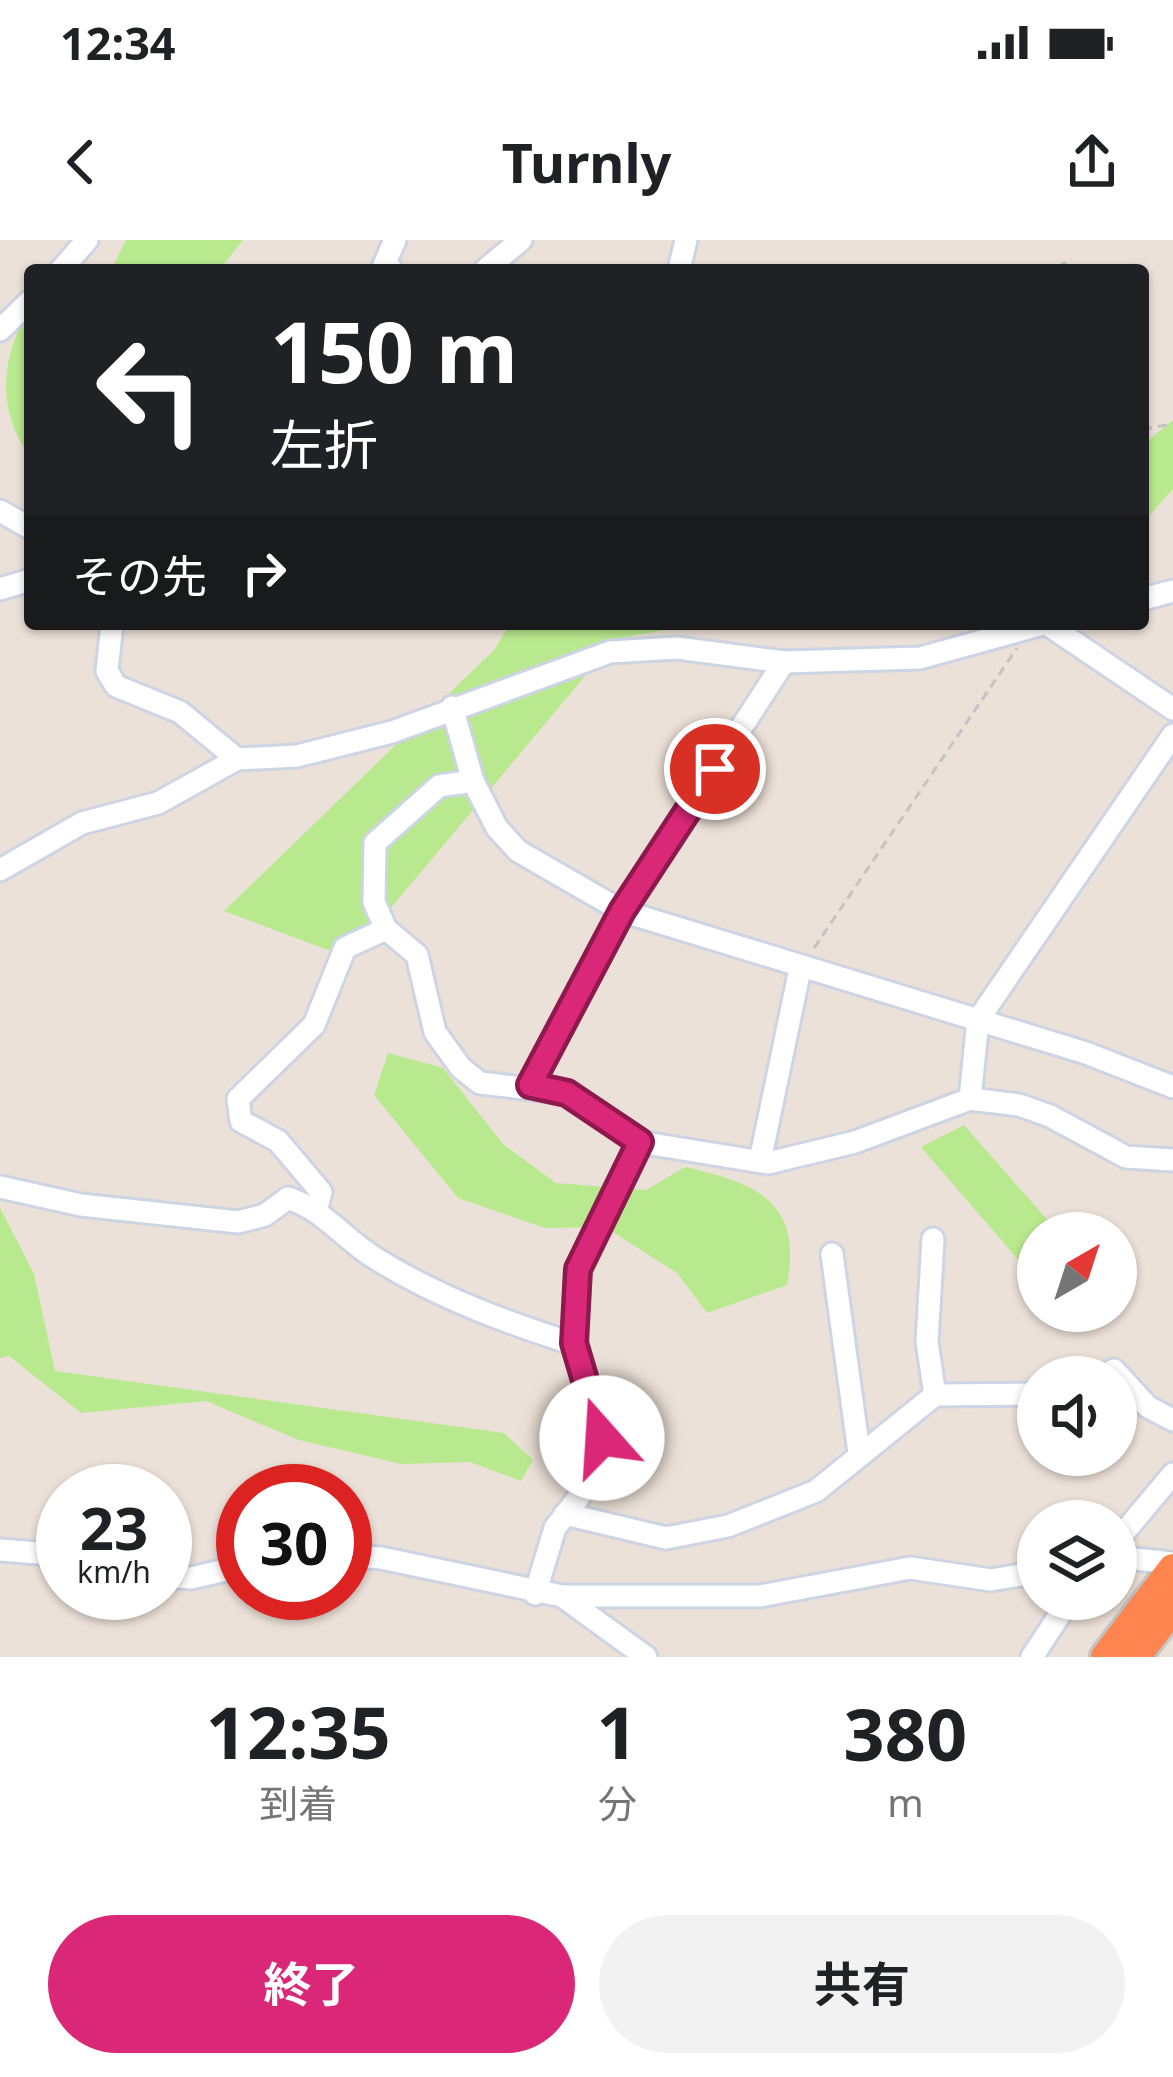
<!DOCTYPE html>
<html lang="ja">
<head>
<meta charset="utf-8">
<style>
  :root { --surface:#fff; --page:#f2f2f2; --text:#202124; --muted:#757577; --accent:#db2777 }
  body { margin:0; font-family:"Noto Sans","Noto Sans JP",sans-serif; background:var(--page); color:var(--text); height:100vh; display:flex; flex-direction:column; font-size:45px; white-space:nowrap }
  * { box-sizing:border-box; margin:0 }
  p { font-size:39px; color:var(--muted) }
  .icon { flex:none; width:66px; height:66px; fill:none; stroke:currentColor; stroke-width:2; stroke-linecap:round; stroke-linejoin:round }
  .map { position:relative; height:1417px; overflow:hidden }
  .details { display:flex; flex-direction:column; background:var(--surface); flex:1 }
  .details>* { flex:none }
  .hud { position:absolute; left:24px; top:24px; width:1125px; height:366px; border-radius:12px; box-shadow:0 3px 9px #0004; background:#202124; color:#fff; overflow:hidden }
  .needle { width:78px; rotate:39deg }
  .fabs { position:absolute; left:1017px; top:972px; display:grid; gap:24px }
  .fabs a { display:grid; place-items:center; width:120px; height:120px; border-radius:50%; background:var(--surface); box-shadow:0 3px 9px #0004; font-size:60px }
  .speed { position:absolute; left:36px; top:1224px; display:flex; gap:24px; font-size:60px; font-weight:700; text-align:center }
  .speed>* { display:grid; place-content:center; width:156px; height:156px; border-radius:50%; background:var(--surface); box-shadow:0 3px 9px #0004; line-height:1 }
  .speed small { font-size:30px; font-weight:400 }
  .speed .limit { border:18px solid #d22; background:#fff; color:#111 }
  .pin { position:absolute; display:grid; place-items:center; width:102px; height:102px; color:#fff; margin:-51px; border:6px solid #fff; border-radius:50%; box-shadow:0 3px 12px #0007 }
  .me { position:absolute; width:132px; margin:-66px; rotate:341deg; stroke-linejoin:round; filter:drop-shadow(0 0 9px #0008) }
  .turn { display:flex; align-items:center; gap:42px; height:252px; padding:0 48px; font-size:54px }
  .turn .icon { width:156px; height:156px; stroke-width:2.5 }
  .turn b { display:block; font-size:84px; line-height:102px }
  .then { display:flex; align-items:center; height:114px; padding:0 48px; background:#0003; gap:24px; font-size:45px }
  .eta { display:flex; justify-content:space-evenly; align-items:center; height:204px; text-align:center }
  .eta b { font-size:72px; font-weight:700; line-height:84px }
  .primary-button { display:flex; gap:24px; margin-top:auto; padding:24px 48px }
  .primary-button a { flex:1; height:138px; border-radius:72px; background:var(--accent); color:#fff; font-size:48px; font-weight:700; line-height:138px; text-align:center }
  .primary-button a+a { background:var(--page); color:var(--text) }
  .status { display:flex; justify-content:space-between; align-items:center; height:84px; padding:0 60px; background:var(--surface); direction:ltr }
  .status svg { height:33px; fill:currentColor }
  header { display:flex; justify-content:space-between; align-items:center; height:156px; padding:0 48px; background:var(--surface); font-size:54px; font-weight:700 }
  .map>svg:first-child { display:block }
</style>
</head>
<body>
<div class="status"><b>12:34</b><svg viewBox="0 0 49 12"><path d="M0 12V9h3v3zM5 12V6h3v6zM10 12V3h3v9zM15 12V0h3v12zM26 1h20v11H26zM47 4h2v5h-2z"/></svg></div>
<header><svg class="icon" aria-label="back" viewBox="0 0 24 24"><path d="M15 5l-7 7 7 7"/></svg>Turnly<svg class="icon" aria-label="share" viewBox="0 0 24 24"><path d="M12 15V3M7 8l5-5 5 5M5 13v7h14v-7"/></svg></header>
<div class="map">
<svg width="1173" height="1417" viewBox="0 0 1173 1417">
  <rect width="100%" height="100%" fill="#ece1d8"/>
  <!-- green -->
  <g fill="#b9e98e">
    <polygon points="126,0 243,0 219,30 111,30"/>
    <path d="M 20,86 L 30,89 L 30,217 C 0,175 0,131 20,86 Z"/>
    <polygon points="1173,180 1173,249 1143,283 1143,205"/>
    <polygon points="510,384 696,384 616,399 349,718 224,671 494,410"/>
    <path d="M 388,813 L 443,828 L 503,904 L 556,943 L 646,950 L 685,927 C 757,943 803,962 787,1045 L 707,1073 L 677,1033 L 605,987 L 545,988 L 458,958 L 374,855 Z"/>
    <polygon points="964,885 1059,993 1038,993 1038,1033 1033,1037 921,907"/>
    <polygon points="0,968 34,1034 55,1131 504,1193 533,1220 521,1241 470,1222 401,1224 299,1200 206,1161 81,1173 9,1116 0,1118"/>
  </g>
  <g fill="none" stroke-linecap="round" stroke-linejoin="round">
    <defs>
      <g id="minor">
        <polyline points="61,30 87,0"/>
        <polyline points="392,30 384,25 395,0"/>
        <polyline points="485,30 521,0"/>
        <polyline points="679,30 686,0"/>
        <polyline points="0,90 30,61"/>
        <polyline points="0,271 30,288"/>
        <polyline points="0,349 30,340"/>
        <polyline points="1143,359 1173,351"/>
        <polyline points="112,384 107,431 116,446 180,472 237,519"/>
        <polyline points="1047,384 1173,469"/>
        <polyline points="452,467 473,541 497,588 518,611 622,671 1086,813 1173,847"/>
        <polyline points="473,541 439,546 375,603 374,662 386,689 417,715 435,792 461,828 480,843 567,853 639,902 768,923 855,902 970,859 1019,865 1050,876 1126,917 1173,920"/>
        <polyline points="0,630 82,583 158,563 237,519 297,516 392,492 610,412 677,408 784,422 920,418 1043,384"/>
        <polyline points="530,845 622,671 784,422"/>
        <polyline points="970,859 978,780 1173,495"/>
        <polyline points="760,921 800,729"/>
        <path d="M 0,947 L 81,965 L 238,982 L 265,975 L 288,958 C 326,971 344,1000 378,1020 C 440,1058 505,1082 574,1104"/>
        <polyline points="317,968 321,952 278,901 241,881 238,859 314,785 345,708 386,689"/>
        <polyline points="933,999 927,1102 935,1155"/>
        <polyline points="832,1014 859,1213"/>
        <polyline points="1102,1137 1114,1130 1148,1167 1173,1180"/>
        <polyline points="565,1274 666,1298 728,1286 816,1251 935,1155 1038,1154"/>
        <polyline points="1116,1302 1173,1234"/>
        <polyline points="0,1310 63,1315"/>
        <polyline points="345,1316 381,1318 562,1356 760,1356 910,1328 991,1340 1038,1332"/>
        <polyline points="1116,1317 1173,1323"/>
        <polyline points="165,1336 191,1338 243,1326"/>
        <polyline points="535,1354 555,1288 605,1223 574,1104 579,1029 639,902"/>
        <polyline points="562,1356 646,1417"/>
        <polyline points="1032,1417 1070,1359"/>
      </g>
      <g id="highway">
        <polyline points="1106,1417 1173,1329"/>
        <polyline points="1135,1417 1173,1367"/>
      </g>
    </defs>
    <!-- minor casing -->
    <use href="#minor" stroke="#cdd4e3" stroke-width="27"/>
    <!-- highway casing -->
    <use href="#highway" stroke="#c3c3c3" stroke-width="36"/>
    <!-- path -->
    <g stroke="#c3c3c3" stroke-width="3" stroke-dasharray="9 6" stroke-linecap="butt">
      <polyline points="1047,30 1065,23 1068,30"/>
      <polyline points="1143,189 1173,184"/>
      <polyline points="814,708 1017,408"/>
    </g>
    <!-- minor -->
    <use href="#minor" stroke="#fff" stroke-width="21"/>
    <!-- highway -->
    <use href="#highway" stroke="#ff8550" stroke-width="30"/>
  </g>
  <g fill="none" stroke-linecap="round" stroke-linejoin="round">
    <defs>
      <polyline id="route" points="602,1198 574,1103 578,1029 640,902 567,853 530,845 622,671 715,529"/>
    </defs>
    <!-- route casing -->
    <use href="#route" stroke="#8e194d" stroke-width="30"/>
    <!-- route -->
    <use href="#route" stroke="#db2777" stroke-width="21"/>
  </g>
</svg>
<div class="fabs">
<a><svg class="needle" viewBox="-14 -14 28 28"><path d="M0-13l5 13h-10z" fill="#e53935"/><path d="M0 13l5-13h-10z" fill="#757577"/></svg></a>
<a><svg class="icon" aria-label="sound" viewBox="0 0 24 24"><path d="M4 9h4l5-4v14l-5-4H4zM17 9q2 3 0 6"/></svg></a>
<a><svg class="icon" aria-label="layers" viewBox="0 0 24 24"><path d="M12 4l9 5-9 5-9-5zM3 14l9 5 9-5"/></svg></a>
</div>
<div class="speed"><div>23<small>km/h</small></div><div class="limit">30</div></div>
<div class="pin" style="left:715px;top:529px;background:#d93025"><svg class="icon" aria-label="arrive" viewBox="0 0 24 24"><path d="M6 21V4h12l-3 4 3 4H6"/></svg></div>
<svg class="me" style="left:602px;top:1198px" viewBox="-20 -20 40 40"><circle r="19" fill="#fff"/><path d="M0-13L10 11 0 6-10 11z" fill="#db2777"/></svg>
<div class="hud">
<div class="turn"><svg class="icon" aria-label="left" viewBox="0 0 24 24"><path d="M17 20v-9H6M10 6l-5 5 5 5"/></svg><div><b>150 m</b>左折</div></div>
<div class="then">その先<svg class="icon" aria-label="right" viewBox="0 0 24 24"><path d="M7 20v-9h11M14 6l5 5-5 5"/></svg></div>
</div>
</div>
<section class="details">
<div class="eta">
<div><b>12:35</b><p>到着</p></div>
<div><b>1</b><p>分</p></div>
<div><b>380</b><p>m</p></div>
</div>
<div class="primary-button"><a>終了</a><a>共有</a></div>
</section>
</body>
</html>
